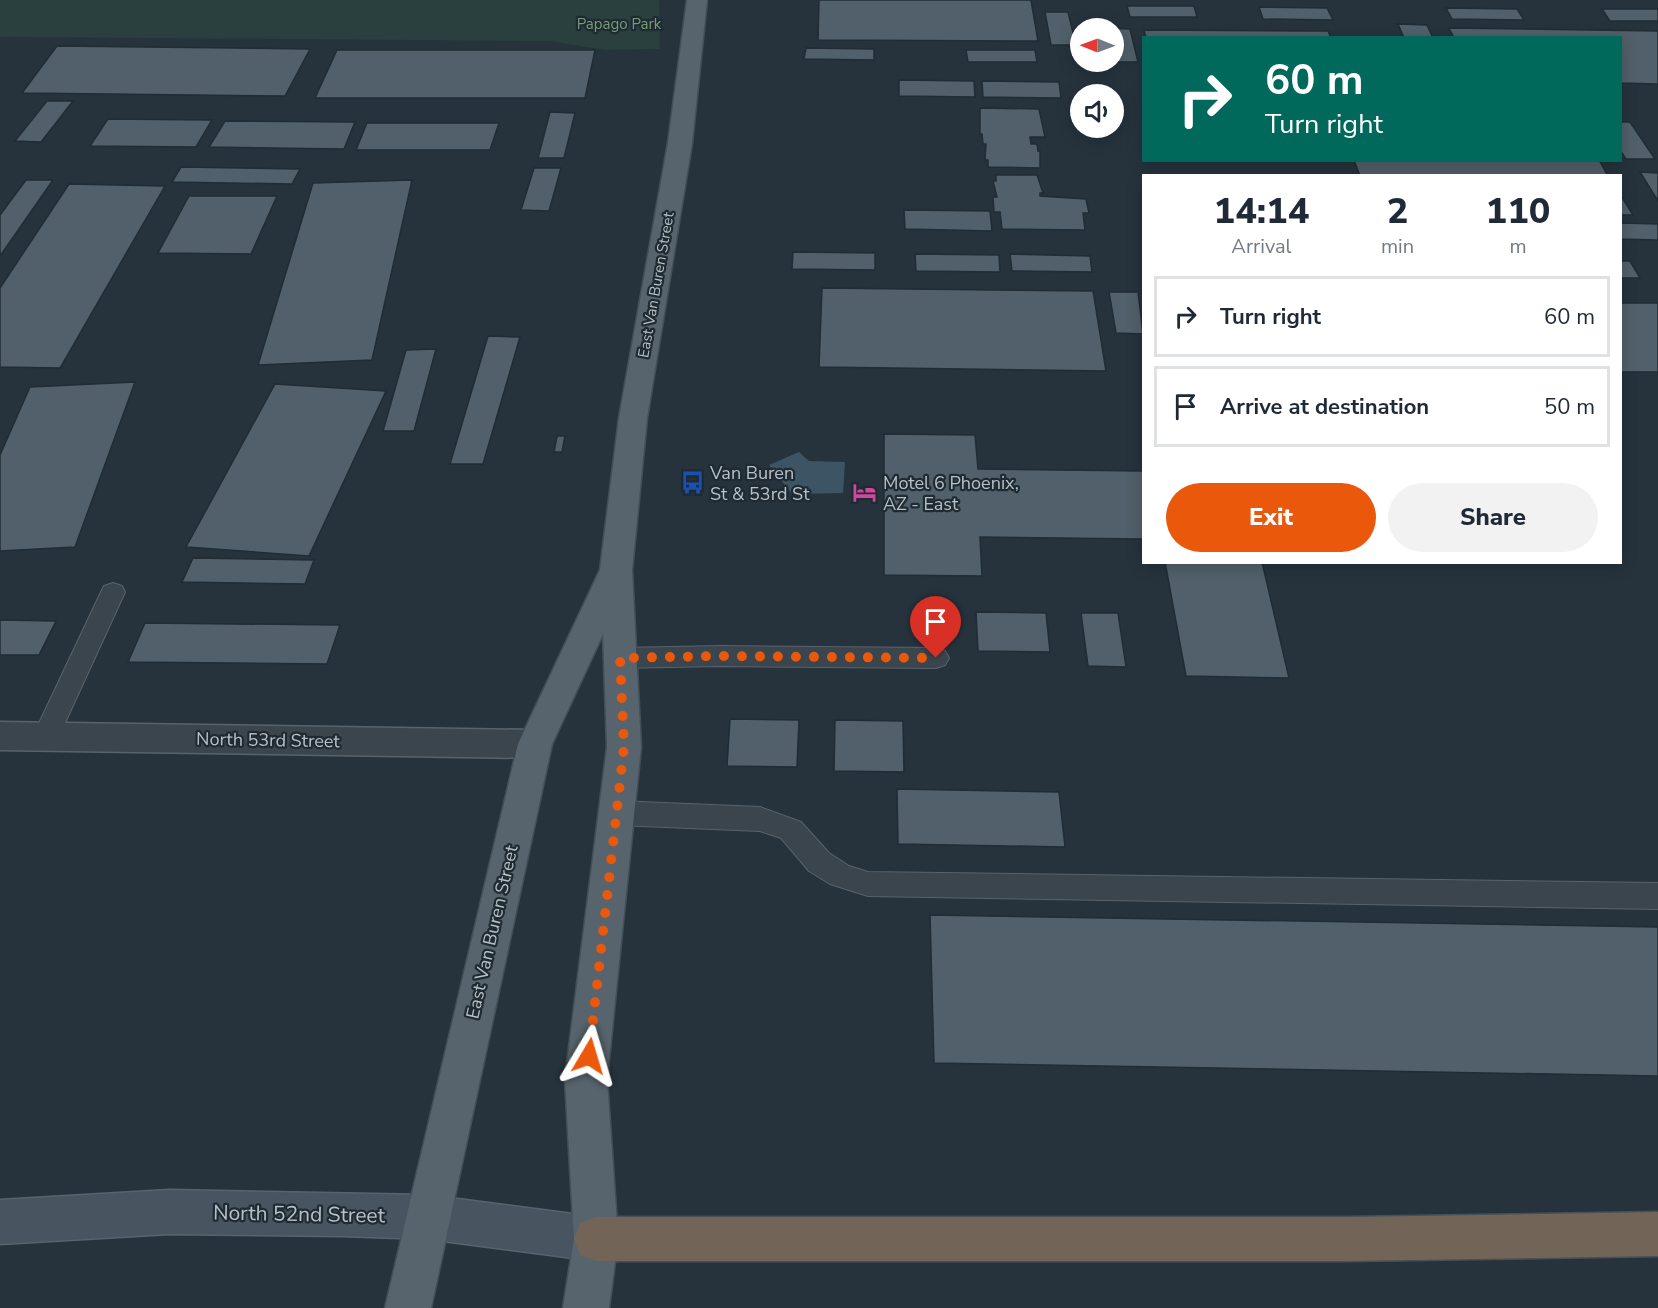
<!DOCTYPE html>
<html lang="en">
<head>
<meta charset="utf-8">
<style>
  :root { --surface:#fff; --page:#f2f2f3; --text:#1f2937; --muted:#747a83; --line:#e0e1e3; --accent:#ea580c }
  body { margin:0; font-family:"Nunito Sans",sans-serif; background:var(--page); color:var(--text); height:100vh; display:flex; flex-direction:column; font-size:22px; white-space:nowrap }
  * { box-sizing:border-box; margin:0 }
  p { font-size:20px; color:var(--muted) }
  .icon { flex:none; width:33px; height:33px; fill:none; stroke:currentColor; stroke-width:2; stroke-linecap:round; stroke-linejoin:round }
  .map { position:relative; flex:1; overflow:hidden }
  .details { position:absolute; left:1142px; top:174px; width:480px; height:390px; display:flex; flex-direction:column; background:var(--surface); border-radius:0px; box-shadow:0 3px 15px #0003 }
  .details>* { flex:none }
  .top-card { position:absolute; left:1142px; top:36px; width:480px; height:126px; border-radius:0px; box-shadow:0 3px 15px #0003; background:#00695c; color:#fff; overflow:hidden }
  .needle { width:39px; rotate:271deg }
  .fabs { position:absolute; left:1070px; top:18px; display:grid; gap:12px }
  .fabs a { display:grid; place-items:center; width:54px; height:54px; border-radius:50%; background:var(--surface); box-shadow:0 3px 15px #0003; font-size:30px }
  .pin { position:absolute; display:grid; place-items:center; width:51px; height:51px; color:#fff; margin:-62px -26px; border-radius:50% 50% 50% 0; rotate:-45deg; box-shadow:0 0 6px #0007 }
  .pin .icon { rotate:45deg }
  .me { position:absolute; width:66px; margin:-33px; rotate:7deg; stroke-linejoin:round; filter:drop-shadow(0 0 4px #0008) }
  .turn { display:flex; align-items:center; gap:21px; height:126px; padding:0 24px; font-size:27px }
  .turn .icon { width:78px; height:78px; stroke-width:2.5 }
  .turn b { display:block; font-size:42px; line-height:51px }
  .eta { display:flex; justify-content:space-evenly; align-items:center; height:102px; text-align:center }
  .eta b { font-size:36px; font-weight:800; line-height:42px }
  .button { display:flex; gap:12px; margin-top:auto; padding:12px 24px }
  .button a { flex:1; height:69px; border-radius:36px; background:var(--accent); color:#fff; font-size:24px; font-weight:800; line-height:69px; text-align:center }
  .button a+a { background:var(--page); color:var(--text) }
  ul { padding:0; list-style:none }
  li { display:flex; align-items:center; gap:18px; height:81px; margin:0 12px 9px; padding:0 12px; border:3px solid var(--line); border-radius:0px }
  li div { flex:1 }
  li b { display:block; font-size:22px }
  li em { font-style:normal }
  .map>svg:first-child { display:block }
</style>
</head>
<body>
<div class="map">
<svg width="1658" height="1308" viewBox="0 0 1658 1308">
  <rect width="100%" height="100%" fill="#26333d"/>
  <!-- green -->
  <polygon fill="#29403e" points="0,0 659,0 660,49 605,50 550,41 0,37"/>
  <!-- water -->
  <polygon fill="#3d5464" points="799,452 809,461 845,462 843,493 792,494 769,465"/>
  <!-- building -->
  <g fill="#51606a" stroke="#212c34" stroke-width="1.5">
    <polygon points="819,0 1031,0 1038,41 818,40"/>
    <polygon points="1127,6 1194,6 1197,17 1130,17"/>
    <polygon points="1259,7 1327,8 1333,20 1263,19"/>
    <polygon points="1446,8 1517,9 1524,20 1452,19"/>
    <polygon points="1602,9 1658,9 1658,21 1610,21"/>
    <polygon points="1045,12 1068,12 1076,45 1051,45"/>
    <polygon points="1398,24 1427,25 1433,38 1404,38"/>
    <polygon points="1106,28 1130,29 1138,62 1113,62 1113,28"/>
    <polygon points="1449,28 1658,31 1658,84 1620,83 1620,38 1454,38"/>
    <polygon points="1144,30 1328,31 1331,38 1146,38"/>
    <polygon points="57,46 310,49 285,96 22,93"/>
    <polygon points="806,48 874,49 874,60 804,59"/>
    <polygon points="337,50 595,50 585,98 315,98"/>
    <polygon points="966,50 1035,50 1037,62 968,62"/>
    <polygon points="899,80 974,81 975,97 899,96"/>
    <polygon points="982,81 1059,82 1061,98 983,97"/>
    <polygon points="47,101 73,101 41,142 15,141"/>
    <polygon points="980,108 1039,109 1045,137 1030,137 1031,144 1037,144 1038,151 1040,151 1040,168 988,167 988,160 985,160 986,144 983,144 982,134 980,134"/>
    <polygon points="550,112 575,113 564,158 538,158"/>
    <polygon points="108,119 212,120 196,147 90,146"/>
    <polygon points="225,121 355,122 344,149 209,147"/>
    <polygon points="1620,122 1630,122 1655,159 1626,159 1620,150"/>
    <polygon points="367,123 499,123 490,150 356,150"/>
    <polygon points="1354,160 1599,160 1608,176 1360,176"/>
    <polygon points="181,167 300,169 292,184 172,182"/>
    <polygon points="534,168 561,168 549,211 521,210"/>
    <polygon points="1640,172 1658,173 1658,201"/>
    <polygon points="996,175 1037,175 1043,193 1040,193 1040,196 1086,199 1089,213 1083,213 1085,230 1002,229 1000,212 994,212 993,197 997,197 993,181 996,181"/>
    <polygon points="26,180 53,180 0,256 0,215"/>
    <polygon points="412,180 372,360 258,365 313,183"/>
    <polygon points="69,184 165,186 60,368 0,367 0,288"/>
    <polygon points="1620,194 1633,215 1620,215"/>
    <polygon points="189,196 277,196 251,254 158,253"/>
    <polygon points="904,210 990,211 992,231 905,229"/>
    <polygon points="1620,223 1658,224 1658,240 1620,239"/>
    <polygon points="793,252 875,253 875,270 792,269"/>
    <polygon points="915,254 999,255 1000,272 916,271"/>
    <polygon points="1010,254 1090,256 1092,272 1012,271"/>
    <polygon points="1620,261 1630,261 1640,278 1620,278"/>
    <polygon points="822,288 1093,291 1106,371 819,367"/>
    <polygon points="1109,292 1138,292 1143,334 1116,333"/>
    <rect x="1620" y="303" width="38" height="69"/>
    <polygon points="488,336 520,337 483,464 450,464"/>
    <polygon points="436,349 414,431 383,431 406,350"/>
    <polygon points="135,382 75,547 0,551 0,455 30,387"/>
    <polygon points="275,384 386,391 309,556 186,547"/>
    <polygon points="884,434 975,435 978,469 1143,471 1143,539 980,537 982,576 884,575"/>
    <polygon points="557,436 565,436 562,452 554,452"/>
    <polygon points="193,558 314,560 305,584 182,582"/>
    <polygon points="1165,562 1262,562 1289,678 1186,676"/>
    <polygon points="976,612 1046,613 1050,652 978,651"/>
    <polygon points="1081,613 1118,613 1126,667 1088,666"/>
    <polygon points="0,620 56,621 39,655 0,655"/>
    <polygon points="145,623 340,625 327,664 128,662"/>
    <polygon points="730,719 799,720 797,767 727,766"/>
    <polygon points="835,720 903,721 904,772 834,771"/>
    <polygon points="897,789 1059,792 1065,847 898,844"/>
    <polygon points="930,915 1658,927 1658,1076 934,1063"/>
  </g>
  <g fill="none" stroke-linecap="round" stroke-linejoin="round">
    <defs>
      <g id="lane">
        <polygon points="113,583 122,586 125,592 59,736 55,743 46,747 37,743 33,736 101,592 104,586"/>
        <polygon points="721,646 936,648 945,651 949,658 945,665 936,668 721,666 620,668 611,665 607,658 611,651 620,648"/>
        <polygon points="617,801 760,807 801,822 829,853 849,866 868,872 1658,883 1658,909 868,896 830,884 809,871 781,838 760,831 617,825 607,821 603,813 607,805"/>
      </g>
      <polygon id="street" points="0,722 535,730 547,734 552,744 547,754 535,758 0,750"/>
      <polygon id="secondary" points="169,1190 427,1195 596,1217 612,1223 618,1239 612,1255 596,1261 427,1239 342,1236 169,1234 0,1244 0,1200"/>
      <polygon id="primary" points="687,0 707,0 692,143 647,418 632,570 641,747 607,1079 618,1239 609,1308 563,1308 574,1239 565,1079 607,747 603,634 552,744 431,1308 385,1308 518,744 600,570 619,418 668,143"/>
      <polygon id="highway" points="1658,1212 1658,1256 1349,1261 596,1261 580,1255 574,1239 580,1223 596,1217 1349,1217"/>
    </defs>
    <!-- lane casing -->
    <use href="#lane" stroke="#58636b" stroke-width="2"/>
    <!-- street casing -->
    <use href="#street" stroke="#58636b" stroke-width="3"/>
    <!-- secondary casing -->
    <use href="#secondary" stroke="#58636b" stroke-width="3"/>
    <!-- primary casing -->
    <use href="#primary" stroke="#434e56" stroke-width="3"/>
    <!-- highway casing -->
    <use href="#highway" stroke="#455058" stroke-width="3"/>
    <!-- lane -->
    <use href="#lane" fill="#3a454d" fill-rule="evenodd"/>
    <!-- street -->
    <use href="#street" fill="#3a454d" fill-rule="evenodd"/>
    <!-- secondary -->
    <use href="#secondary" fill="#485460" fill-rule="evenodd"/>
    <!-- primary -->
    <use href="#primary" fill="#58646d" fill-rule="evenodd"/>
    <!-- highway -->
    <use href="#highway" fill="#726457" fill-rule="evenodd"/>
  </g>
  <g fill="none" stroke-linecap="round" stroke-linejoin="round">
    <!-- route -->
    <polyline stroke="#ea580c" stroke-width="10" stroke-dasharray="0 18" points="589,1056 624,747 620,658 721,656 936,658"/>
  </g>
  <!-- icons -->
  <defs>
    <symbol id="bus-bare" viewBox="-9 -9 18 18"><path d="M-5-6H5V4H4V6H2V4H-2V6H-4V4H-5ZM-3.5-4V0h7V-4ZM-3.5 1.2v1.5H-2V1.2ZM2 1.2v1.5H3.5V1.2Z" fill="#1a4fb4" stroke="#1f2a32" stroke-width="2.5" paint-order="stroke"/></symbol>
    <symbol id="hotel-bare" viewBox="-9 -9 18 18"><path d="M-6-4.5h1.5V1H6V5H4.5V3h-9V5H-6ZM-4 0a1.8 1.8 0 1 1 3.6 0ZM.5 0V-2.5h3Q6-2.5 6 0Z" fill="#d1479c" stroke="#1f2a32" stroke-width="2.5" paint-order="stroke"/></symbol>
  </defs>
  <g fill-rule="evenodd">
    <use href="#bus-bare" x="676" y="466" width="33" height="33"/>
    <use href="#hotel-bare" x="848" y="476" width="33" height="33"/>
  </g>
  <g text-anchor="middle" stroke-width="4.5" stroke-linejoin="round" paint-order="stroke">
    <!-- far-park labels -->
    <g font-size="15" fill="#769c79" stroke="#1f2a32">
      <text x="619" y="29">Papago Park</text>
    </g>
    <!-- far-street labels -->
    <g font-size="15" fill="#b6c0c8" stroke="#1f2a32">
      <text transform="translate(656 285) rotate(-80)" y="5">East Van Buren Street</text>
    </g>
    <!-- poi labels -->
    <g font-size="18" fill="#b6c0c8" stroke="#1f2a32" text-anchor="start">
      <text x="710" y="479">Van Buren<tspan x="710" dy="21">St &amp; 53rd St</tspan></text>
      <text x="883" y="489">Motel 6 Phoenix,<tspan x="883" dy="21">AZ - East</tspan></text>
    </g>
    <!-- street labels -->
    <g font-size="18" fill="#b6c0c8" stroke="#1f2a32">
      <text transform="translate(268 740) rotate(1)" y="6">North 53rd Street</text>
      <text transform="translate(492 932) rotate(-77)" y="6">East Van Buren Street</text>
    </g>
    <!-- near-street labels -->
    <g font-size="21" fill="#b6c0c8" stroke="#1f2a32">
      <text transform="translate(299 1214) rotate(1)" y="7">North 52nd Street</text>
    </g>
  </g>
</svg>
<div class="fabs">
<a><svg class="needle" viewBox="-14 -14 28 28"><path d="M0-13l5 13h-10z" fill="#e53935"/><path d="M0 13l5-13h-10z" fill="#747a83"/></svg></a>
<a><svg class="icon" aria-label="sound" viewBox="0 0 24 24"><path d="M4 9h4l5-4v14l-5-4H4zM17 9q2 3 0 6"/></svg></a>
</div>
<div class="pin" style="left:936px;top:658px;background:#d93025"><svg class="icon" aria-label="arrive" viewBox="0 0 24 24"><path d="M6 21V4h12l-3 4 3 4H6"/></svg></div>
<svg class="me" style="left:589px;top:1056px" viewBox="-20 -20 40 40"><path d="M0-17L14 15 0 8-14 15z" fill="#ea580c" stroke="#fff" stroke-width="4"/></svg>
<div class="top-card">
<div class="turn"><svg class="icon" aria-label="right" viewBox="0 0 24 24"><path d="M7 20v-9h11M14 6l5 5-5 5"/></svg><div><b>60 m</b>Turn right</div></div>
</div>
<section class="details">
<div class="eta">
<div><b>14:14</b><p>Arrival</p></div>
<div><b>2</b><p>min</p></div>
<div><b>110</b><p>m</p></div>
</div>
<ul>
<li><svg class="icon" aria-label="right" viewBox="0 0 24 24"><path d="M7 20v-9h11M14 6l5 5-5 5"/></svg><div><b>Turn right</b></div><em>60 m</em></li>
<li><svg class="icon" aria-label="arrive" viewBox="0 0 24 24"><path d="M6 21V4h12l-3 4 3 4H6"/></svg><div><b>Arrive at destination</b></div><em>50 m</em></li>
</ul>
<div class="button"><a>Exit</a><a>Share</a></div>
</section>
</div>
</body>
</html>
